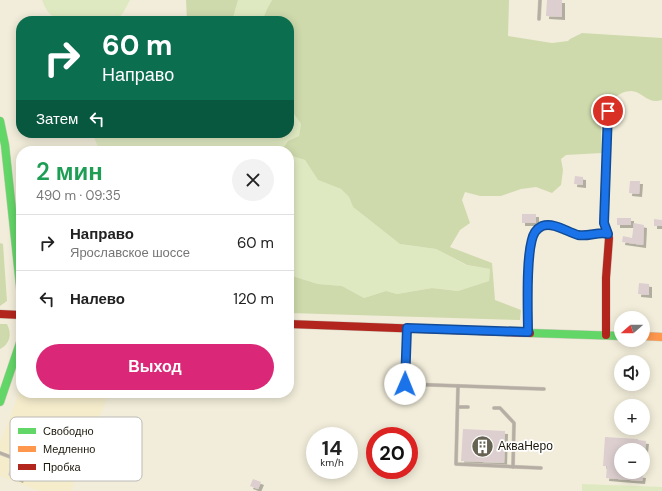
<!DOCTYPE html>
<html lang="ru">
<head>
<meta charset="utf-8">
<style>
  :root { --surface:#fff; --page:#f2f2f2; --text:#222; --muted:#767676; --line:#e0e0e0; --accent:#db2777 }
  body { margin:0; font-family:"DM Sans",sans-serif; background:var(--page); color:var(--text); height:100vh; display:flex; flex-direction:column; font-size:15px; white-space:nowrap }
  * { box-sizing:border-box; margin:0 }
  p { font-size:13px; color:var(--muted) }
  .icon { flex:none; width:22px; height:22px; fill:none; stroke:currentColor; stroke-width:2; stroke-linecap:round; stroke-linejoin:round }
  .map { position:relative; flex:1; overflow:hidden }
  .side { position:absolute; left:16px; top:146px; width:278px; height:252px; display:flex; flex-direction:column; background:var(--surface); border-radius:16px; box-shadow:0 2px 10px #0003 }
  .side>* { flex:none }
  .banner { position:absolute; left:16px; top:16px; width:278px; height:122px; border-radius:16px; box-shadow:0 2px 10px #0003; background:#0b6e4f; color:#fff; overflow:hidden }
  .needle { width:26px; rotate:250deg }
  .controls { position:absolute; left:614px; top:311px; display:grid; gap:8px }
  .controls a { display:grid; place-items:center; width:36px; height:36px; border-radius:50%; background:var(--surface); box-shadow:0 2px 10px #0003; font-size:20px }
  .speed { position:absolute; left:306px; top:427px; display:flex; gap:8px; font-size:20px; font-weight:700; text-align:center }
  .speed>* { display:grid; place-content:center; width:52px; height:52px; border-radius:50%; background:var(--surface); box-shadow:0 2px 10px #0003; line-height:1 }
  .speed small { font-size:10px; font-weight:400 }
  .speed .limit { border:6px solid #d22; background:#fff; color:#111 }
  .pin { position:absolute; display:grid; place-items:center; width:34px; height:34px; color:#fff; margin:-17px; border:2px solid #fff; border-radius:50%; box-shadow:0 1px 4px #0007 }
  .me { position:absolute; width:44px; margin:-22px; rotate:1deg; stroke-linejoin:round; filter:drop-shadow(0 0 3px #0008) }
  .turn { display:flex; align-items:center; gap:14px; height:84px; padding:0 20px; font-size:18px }
  .turn .icon { width:52px; height:52px; stroke-width:2.5 }
  .turn b { display:block; font-size:28px; line-height:34px }
  .then { display:flex; align-items:center; height:38px; padding:0 20px; background:#0003; gap:8px; font-size:15px }
  .round { display:grid; place-items:center; flex:none; width:42px; height:42px; border-radius:21px; background:var(--page) }
  .head { display:flex; align-items:center; justify-content:space-between; height:68px; padding:0 20px }
  h1 { font-size:24px; font-weight:600; line-height:30px; color:#1e9e55 }
  .primary-button { display:flex; gap:8px; margin-top:auto; padding:8px 20px }
  .primary-button a { flex:1; height:46px; border-radius:24px; background:var(--accent); color:#fff; font-size:16px; font-weight:600; line-height:46px; text-align:center }
  ul { padding:0; list-style:none }
  li { display:flex; align-items:center; gap:12px; height:56px; padding:0 20px; border-top:1px solid var(--line) }
  li div { flex:1 }
  li b { display:block; font-size:15px }
  li em { font-style:normal }
  .map>svg:first-child { display:block }
</style>
</head>
<body>
<div class="map">
<svg width="662" height="491" viewBox="0 0 662 491">
  <defs>
    <filter id="shadow"><feDropShadow dx="3" dy="3" stdDeviation="0" flood-color="#0004"/></filter>
  </defs>
  <rect width="100%" height="100%" fill="#f2edda"/>
  <!-- built -->
  <polygon fill="#f5eccc" points="21,388 21,393 109,393 71,491 39,491 0,476 0,443"/>
  <!-- green -->
  <g fill="#dfe9c1">
    <path d="M 42,0 L 130,0 L 123,13 L 116,21 C 111,21 105,22 100,21 C 97,21 94,18 91,18 C 69,15 53,30 42,0 Z"/>
    <polygon points="238,0 272,0 267,9 262,21 232,21"/>
    <polygon points="289,112 294,114 301,124 299,136 288,141 281,151 100,151 92,133 289,133"/>
    <polygon points="289,155 305,160 318,180 341,189 349,197 353,207 400,244 436,249 466,265 490,269 489,281 458,291 432,288 397,294 386,291 364,298 342,286 318,284 289,275"/>
    <polygon points="582,484 662,487 662,491 582,491"/>
  </g>
  <!-- forest -->
  <g fill="#cedaac">
    <polygon points="186,0 238,0 232,21 187,21"/>
    <path d="M 272,0 L 509,0 L 508,36 L 552,43 L 568,41 L 570,39 L 582,33 L 662,38 L 662,100 C 648,105 642,91 631,91 C 618,91 606,104 602,116 C 600,126 602,142 602,153 L 566,155 L 561,159 L 563,170 L 561,185 L 552,193 L 536,187 L 521,189 L 501,196 L 480,196 L 465,192 L 462,200 L 470,223 L 460,230 L 450,247 L 492,263 L 495,300 L 521,310 L 520,320 L 289,313 L 289,275 L 318,284 L 342,286 L 364,298 L 386,291 L 397,294 L 432,288 L 458,291 L 489,281 L 490,269 L 467,265 L 436,249 L 400,244 L 353,207 L 349,197 L 341,189 L 318,180 L 305,160 L 289,155 L 289,151 L 281,151 L 288,141 L 299,136 L 301,124 L 294,114 L 289,112 L 289,21 L 262,21 L 267,9 Z"/>
    <polygon points="0,243 3,244 7,301 0,306"/>
    <path d="M 0,324 L 7,324 C 12,334 10,344 0,349 Z"/>
  </g>
  <!-- building -->
  <g fill="#ddcfd0" filter="url(#shadow)">
    <polygon points="547,0 562,0 562,17 546,16"/>
    <polygon points="575,176 583,177 583,185 574,184"/>
    <polygon points="630,181 640,181 639,194 629,193"/>
    <rect x="522" y="214" width="14" height="9"/>
    <rect x="617" y="218" width="14" height="7"/>
    <polygon points="654,219 662,220 662,226 654,226"/>
    <polygon points="634,223 644,225 643,245 622,242 623,236 632,238"/>
    <polygon points="639,283 649,284 649,295 638,294"/>
    <polygon points="463,429 505,431 504,463 461,461"/>
    <polygon points="605,437 638,439 638,440 646,441 645,450 621,450 621,473 643,475 642,481 606,478 607,466 603,466"/>
    <polygon points="13,462 25,467 20,480 8,475"/>
    <polygon points="253,479 261,482 258,489 250,486"/>
  </g>
  <g fill="none" stroke-linecap="round" stroke-linejoin="round">
    <defs>
      <g id="lane">
        <polyline points="539,19 540,0"/>
        <polyline points="407,330 405,384 544,389"/>
        <polyline points="528,332 528,289 531,245 535,232 542,226 551,225 584,236 606,233"/>
        <polyline points="458,386 456,464 541,468"/>
        <polyline points="458,407 468,407"/>
        <polyline points="494,408 500,408 514,423 513,467"/>
        <polyline points="0,453 60,476"/>
      </g>
      <g id="fast">
        <polyline points="0,121 5,145 21,295"/>
        <polyline points="606,166 608,111"/>
        <polyline points="530,333 621,336"/>
        <polyline points="0,402 21,340"/>
      </g>
      <polyline id="slow" points="643,336 662,337"/>
      <g id="jam">
        <polyline points="0,314 21,315"/>
        <polyline points="289,324 530,333"/>
        <polyline points="606,335 606,278 609,238 604,223 606,166"/>
      </g>
    </defs>
    <!-- lane casing -->
    <use href="#lane" stroke="#cecabb" stroke-width="4"/>
    <!-- fast casing -->
    <use href="#fast" stroke="#cecabb" stroke-width="9"/>
    <!-- slow casing -->
    <use href="#slow" stroke="#cecabb" stroke-width="9"/>
    <!-- jam casing -->
    <use href="#jam" stroke="#cecabb" stroke-width="9"/>
    <!-- lane -->
    <use href="#lane" stroke="#b6aea4" stroke-width="3"/>
    <!-- fast -->
    <use href="#fast" stroke="#63d668" stroke-width="8"/>
    <!-- slow -->
    <use href="#slow" stroke="#ff974d" stroke-width="8"/>
    <!-- jam -->
    <use href="#jam" stroke="#b3261e" stroke-width="8"/>
  </g>
  <g fill="none" stroke-linecap="round" stroke-linejoin="round">
    <defs>
      <path id="route" d="M 405,384 L 407,328 L 528,332 C 528,312 525,247 535,232 C 537,229 540,227 542,226 C 554,222 567,232 578,235 C 588,237 600,231 608,234 L 604,223 L 608,111"/>
    </defs>
    <!-- route casing -->
    <use href="#route" stroke="#114b97" stroke-width="10"/>
    <!-- route -->
    <use href="#route" stroke="#1a73e8" stroke-width="7"/>
  </g>
  <!-- icons -->
  <defs>
    <symbol id="building-disc" viewBox="-11 -11 22 22"><circle r="9.5" fill="#676353" stroke="#fff"/><path d="M-4-6H4V6H1V3H-1V6H-4ZM-2.5-4.3h1.7v1.8h-1.7ZM.8-4.3h1.7v1.8H.8ZM-2.5-1h1.7V.8h-1.7ZM.8-1h1.7V.8H.8Z" fill="#fff"/></symbol>
  </defs>
  <g fill-rule="evenodd">
    <use href="#building-disc" x="470" y="434" width="25" height="25"/>
  </g>
  <g text-anchor="middle" stroke-width="3.5" stroke-linejoin="round" paint-order="stroke">
    <!-- poi labels -->
    <g font-size="12" fill="#1c180b" stroke="#fff" text-anchor="start">
      <text x="498" y="450">АкваНеро</text>
    </g>
  </g>
  <!-- legend -->
  <rect x="10" y="417" width="132" height="64" rx="6" fill="#fff" stroke="#bbbab6" stroke-width="1"/>
  <rect x="18" y="428" width="18" height="6" fill="#63d668"/>
  <rect x="18" y="446" width="18" height="6" fill="#ff974d"/>
  <rect x="18" y="464" width="18" height="6" fill="#b3261e"/>
  <g font-size="11" fill="#1c180b">
    <text x="43" y="435">Свободно</text>
    <text x="43" y="453">Медленно</text>
    <text x="43" y="471">Пробка</text>
  </g>
</svg>
<div class="controls">
<a><svg class="needle" viewBox="-14 -14 28 28"><path d="M0-13l5 13h-10z" fill="#e53935"/><path d="M0 13l5-13h-10z" fill="#767676"/></svg></a>
<a><svg class="icon" aria-label="sound" viewBox="0 0 24 24"><path d="M4 9h4l5-4v14l-5-4H4zM17 9q2 3 0 6"/></svg></a>
<a>+</a>
<a>−</a>
</div>
<div class="speed"><div>14<small>km/h</small></div><div class="limit">20</div></div>
<div class="pin" style="left:608px;top:111px;background:#d93025"><svg class="icon" aria-label="arrive" viewBox="0 0 24 24"><path d="M6 21V4h12l-3 4 3 4H6"/></svg></div>
<svg class="me" style="left:405px;top:384px" viewBox="-20 -20 40 40"><circle r="19" fill="#fff"/><path d="M0-13L10 11 0 6-10 11z" fill="#1a73e8"/></svg>
<div class="banner">
<div class="turn"><svg class="icon" aria-label="right" viewBox="0 0 24 24"><path d="M7 20v-9h11M14 6l5 5-5 5"/></svg><div><b>60 m</b>Направо</div></div>
<div class="then">Затем<svg class="icon" aria-label="left" viewBox="0 0 24 24"><path d="M17 20v-9H6M10 6l-5 5 5 5"/></svg></div>
</div>
<section class="side">
<div class="head"><div><h1>2 мин</h1><p>490 m · 09:35</p></div><a class="round"><svg class="icon" aria-label="close" viewBox="0 0 24 24"><path d="M6 6l12 12M18 6L6 18"/></svg></a></div>
<ul>
<li><svg class="icon" aria-label="right" viewBox="0 0 24 24"><path d="M7 20v-9h11M14 6l5 5-5 5"/></svg><div><b>Направо</b><p>Ярославское шоссе</p></div><em>60 m</em></li>
<li><svg class="icon" aria-label="left" viewBox="0 0 24 24"><path d="M17 20v-9H6M10 6l-5 5 5 5"/></svg><div><b>Налево</b></div><em>120 m</em></li>
</ul>
<div class="primary-button"><a>Выход</a></div>
</section>
</div>
</body>
</html>
